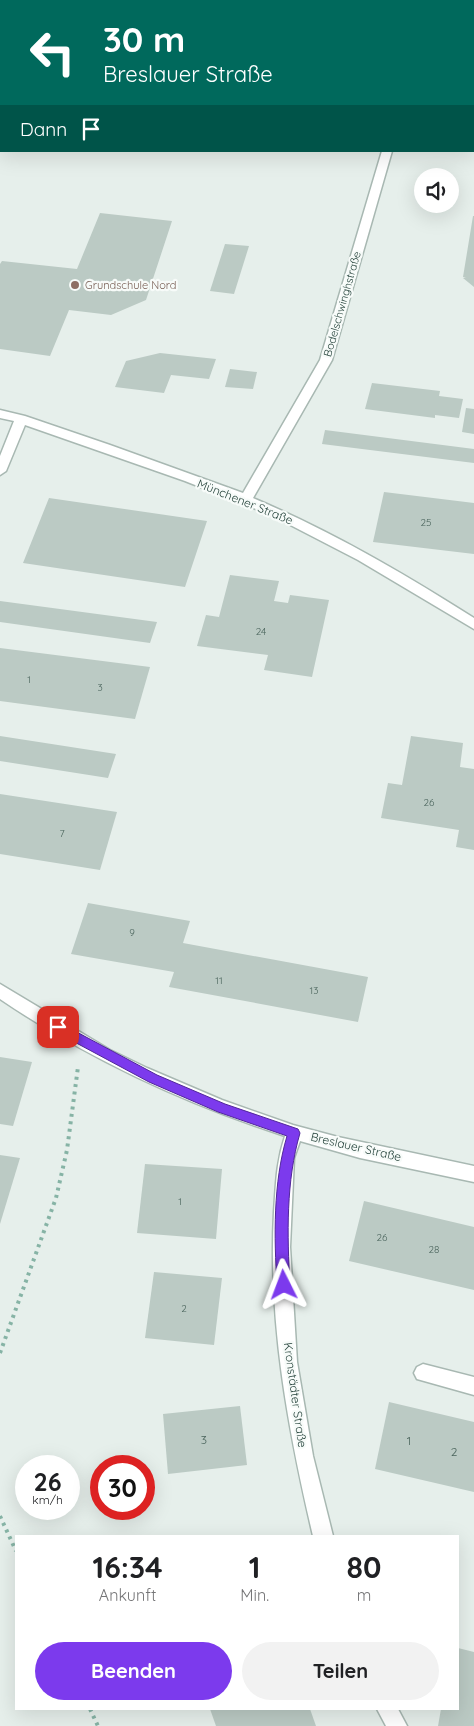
<!DOCTYPE html>
<html lang="de">
<head>
<meta charset="utf-8">
<style>
  :root { --surface:#fff; --page:#f2f2f2; --text:#202124; --muted:#757577; --accent:#7c3aed }
  body { margin:0; font-family:Quicksand,sans-serif; background:var(--page); color:var(--text); height:100vh; display:flex; flex-direction:column; font-size:19px; white-space:nowrap }
  * { box-sizing:border-box; margin:0 }
  p { font-size:16px; color:var(--muted) }
  .icon { flex:none; width:28px; height:28px; fill:none; stroke:currentColor; stroke-width:2; stroke-linecap:round; stroke-linejoin:round }
  .map { position:relative; flex:1; overflow:hidden }
  .sheet { position:absolute; left:15px; top:1535px; width:444px; height:175px; display:flex; flex-direction:column; background:var(--surface); border-radius:0px; box-shadow:0 5px 20px #0002 }
  .sheet>* { flex:none }
  .top-card { position:absolute; left:0px; top:0px; width:475px; height:152px; box-shadow:0 5px 20px #0002; background:#00695c; color:#fff; overflow:hidden }
  .fabs { position:absolute; left:414px; top:168px; display:grid; gap:10px }
  .fabs a { display:grid; place-items:center; width:45px; height:45px; border-radius:50%; background:var(--surface); box-shadow:0 5px 20px #0002; font-size:25px }
  .speed { position:absolute; left:15px; top:1455px; display:flex; gap:10px; font-size:25px; font-weight:700; text-align:center }
  .speed>* { display:grid; place-content:center; width:65px; height:65px; border-radius:50%; background:var(--surface); box-shadow:0 5px 20px #0002; line-height:1 }
  .speed small { font-size:12px; font-weight:400 }
  .speed .limit { border:8px solid #d22; background:#fff; color:#111 }
  .pin { position:absolute; display:grid; place-items:center; width:42px; height:42px; color:#fff; margin:-21px; border-radius:10px; box-shadow:0 2px 8px #0006 }
  .me { position:absolute; width:55px; margin:-28px; rotate:357deg; stroke-linejoin:round; filter:drop-shadow(0 0 4px #0008) }
  .turn { display:flex; align-items:center; gap:18px; height:105px; padding:0 20px; font-size:22px }
  .turn .icon { width:65px; height:65px; stroke-width:2.5 }
  .turn b { display:block; font-size:35px; line-height:42px }
  .then { display:flex; align-items:center; height:48px; padding:0 20px; background:#0003; gap:10px; font-size:19px }
  .eta { display:flex; justify-content:space-evenly; align-items:center; height:85px; text-align:center }
  .eta b { font-size:30px; font-weight:700; line-height:35px }
  .button { display:flex; gap:10px; margin-top:auto; padding:10px 20px }
  .button a { flex:1; height:58px; border-radius:30px; background:var(--accent); color:#fff; font-size:20px; font-weight:700; line-height:58px; text-align:center }
  .button a+a { background:var(--page); color:var(--text) }
  .map>svg:first-child { display:block }
</style>
</head>
<body>
<div class="map">
<svg width="474" height="1726" viewBox="0 0 474 1726">
  <rect width="100%" height="100%" fill="#e6efeb"/>
  <!-- building -->
  <g fill="#bbcac4">
    <polygon points="100,213 172,221 146,300 111,315 69,310 50,356 0,349 0,264 2,261 77,269"/>
    <polygon points="473,216 474,216 474,287 463,278 466,278 463,277"/>
    <polygon points="225,244 249,246 234,294 210,291"/>
    <polygon points="160,353 216,359 209,379 171,375 164,393 115,387 126,361"/>
    <polygon points="230,369 257,372 253,389 225,387"/>
    <polygon points="372,383 440,391 439,396 463,399 459,418 435,415 435,418 365,409"/>
    <polygon points="466,408 474,409 474,434 462,432"/>
    <polygon points="325,430 474,449 474,463 322,444"/>
    <polygon points="384,492 474,503 474,554 373,542"/>
    <polygon points="49,498 207,521 185,587 23,563"/>
    <polygon points="230,575 279,581 274,601 288,603 290,595 329,600 312,677 264,670 268,655 197,646 206,615 219,617"/>
    <polygon points="0,601 157,622 150,643 0,622"/>
    <polygon points="0,648 150,667 135,719 0,701"/>
    <polygon points="0,736 116,754 108,778 0,761"/>
    <polygon points="411,736 463,743 460,767 474,769 474,850 456,847 459,830 381,818 388,783 402,785"/>
    <polygon points="0,794 117,812 100,870 0,854"/>
    <polygon points="88,903 190,921 183,943 368,977 358,1022 169,987 174,972 71,954"/>
    <polygon points="0,1057 32,1062 13,1126 0,1124"/>
    <polygon points="0,1155 20,1158 0,1224"/>
    <polygon points="145,1164 222,1169 216,1239 137,1233"/>
    <polygon points="364,1201 474,1227 474,1290 349,1261"/>
    <polygon points="154,1272 222,1278 214,1345 145,1338"/>
    <polygon points="389,1402 474,1422 474,1492 375,1469"/>
    <polygon points="240,1406 247,1465 168,1474 163,1414"/>
    <polygon points="458,1648 474,1652 474,1726 438,1726 441,1709 458,1709"/>
    <polygon points="210,1709 310,1709 316,1726 216,1726"/>
  </g>
  <g fill="none" stroke-linecap="round" stroke-linejoin="round">
    <defs>
      <g id="minor">
        <polygon points="0,0 28,0 1,1 0,4"/>
        <polygon points="47,0 72,0 73,1 48,1"/>
        <path d="M 382,151 L 392,151 L 332,360 L 253,498 C 331,531 403,573 474,618 L 474,629 L 358,560 L 271,515 L 185,481 L 25,425 L 6,471 L 0,475 L 0,456 L 14,421 L 0,418 L 0,410 L 25,416 L 110,445 L 243,493 L 320,360 Z"/>
        <path d="M 0,984 L 110,1050 L 147,1068 L 222,1100 L 293,1125 L 338,1137 L 474,1166 L 474,1182 L 360,1158 L 300,1141 L 294,1158 L 290,1247 L 297,1362 L 313,1456 L 333,1536 L 313,1536 C 288,1429 268,1322 274,1212 C 276,1185 276,1163 285,1136 C 183,1103 89,1059 0,999 Z"/>
        <polygon points="423,1364 474,1377 474,1395 417,1379 414,1373 417,1367"/>
        <polygon points="377,1709 398,1709 407,1726 386,1726"/>
      </g>
    </defs>
    <!-- minor casing -->
    <use href="#minor" stroke="#a8b8b2" stroke-width="3"/>
    <!-- path -->
    <g stroke="#86b3a5" stroke-width="4" stroke-dasharray="3 4.5" stroke-linecap="butt">
      <polyline points="0,1353 56,1198 67,1150 78,1067"/>
      <polyline points="0,1516 16,1551"/>
      <polyline points="90,1709 98,1726"/>
    </g>
    <!-- minor -->
    <use href="#minor" fill="#fff" fill-rule="evenodd"/>
  </g>
  <!-- route -->
  <path fill="#7c3aed" stroke="#51269a" d="M 58,1022 L 157,1075 L 225,1104 L 298,1129 L 300,1133 C 286,1181 287,1235 290,1285 L 288,1290 L 284,1291 L 279,1290 L 277,1285 C 274,1237 273,1183 287,1136 L 218,1112 L 149,1082 L 54,1031 L 52,1027 L 54,1024 Z"/>
  <!-- markers -->
  <circle fill="#8d6e63" stroke="#f7fbf9" stroke-width="2" cx="75" cy="285" r="5"/>
  <g text-anchor="middle" stroke-width="4.5" stroke-linejoin="round" paint-order="stroke">
    <!-- number labels -->
    <g font-size="10" fill="#4a645c">
      <text x="426" y="526">25</text>
      <text x="261" y="635">24</text>
      <text x="29" y="683">1</text>
      <text x="100" y="691">3</text>
      <text x="429" y="806">26</text>
      <text x="62" y="837">7</text>
      <text x="132" y="936">9</text>
      <text x="219" y="984">11</text>
      <text x="314" y="994">13</text>
      <text x="180" y="1205">1</text>
      <text x="382" y="1241">26</text>
      <text x="434" y="1253">28</text>
      <text x="184" y="1312">2</text>
    </g>
    <!-- far-education labels -->
    <g font-size="11" fill="#785e54" stroke="#f7fbf9" text-anchor="start">
      <text x="85" y="289">Grundschule Nord</text>
    </g>
    <!-- far-street labels -->
    <g font-size="11" fill="#24423a" stroke="#f7fbf9">
      <text transform="translate(342 304) rotate(-74)" y="4">Bodelschwinghstraße</text>
    </g>
    <!-- street labels -->
    <g font-size="12" fill="#24423a" stroke="#f7fbf9">
      <text transform="translate(245 502) rotate(22)" y="4">Münchener Straße</text>
      <text transform="translate(356 1147) rotate(13)" y="4">Breslauer Straße</text>
      <text transform="translate(295 1395) rotate(82)" y="4">Kronstädter Straße</text>
    </g>
    <!-- near-number labels -->
    <g font-size="12" fill="#4a645c">
      <text x="204" y="1444">3</text>
      <text x="409" y="1445">1</text>
      <text x="454" y="1456">2</text>
    </g>
  </g>
</svg>
<div class="fabs">
<a><svg class="icon" aria-label="sound" viewBox="0 0 24 24"><path d="M4 9h4l5-4v14l-5-4H4zM17 9q2 3 0 6"/></svg></a>
</div>
<div class="speed"><div>26<small>km/h</small></div><div class="limit">30</div></div>
<div class="pin" style="left:58px;top:1027px;background:#d93025"><svg class="icon" aria-label="arrive" viewBox="0 0 24 24"><path d="M6 21V4h12l-3 4 3 4H6"/></svg></div>
<svg class="me" style="left:284px;top:1285px" viewBox="-20 -20 40 40"><path d="M0-17L14 15 0 8-14 15z" fill="#7c3aed" stroke="#fff" stroke-width="4"/></svg>
<div class="top-card">
<div class="turn"><svg class="icon" aria-label="left" viewBox="0 0 24 24"><path d="M17 20v-9H6M10 6l-5 5 5 5"/></svg><div><b>30 m</b>Breslauer Straße</div></div>
<div class="then">Dann<svg class="icon" aria-label="arrive" viewBox="0 0 24 24"><path d="M6 21V4h12l-3 4 3 4H6"/></svg></div>
</div>
<section class="sheet">
<div class="eta">
<div><b>16:34</b><p>Ankunft</p></div>
<div><b>1</b><p>Min.</p></div>
<div><b>80</b><p>m</p></div>
</div>
<div class="button"><a>Beenden</a><a>Teilen</a></div>
</section>
</div>
</body>
</html>
